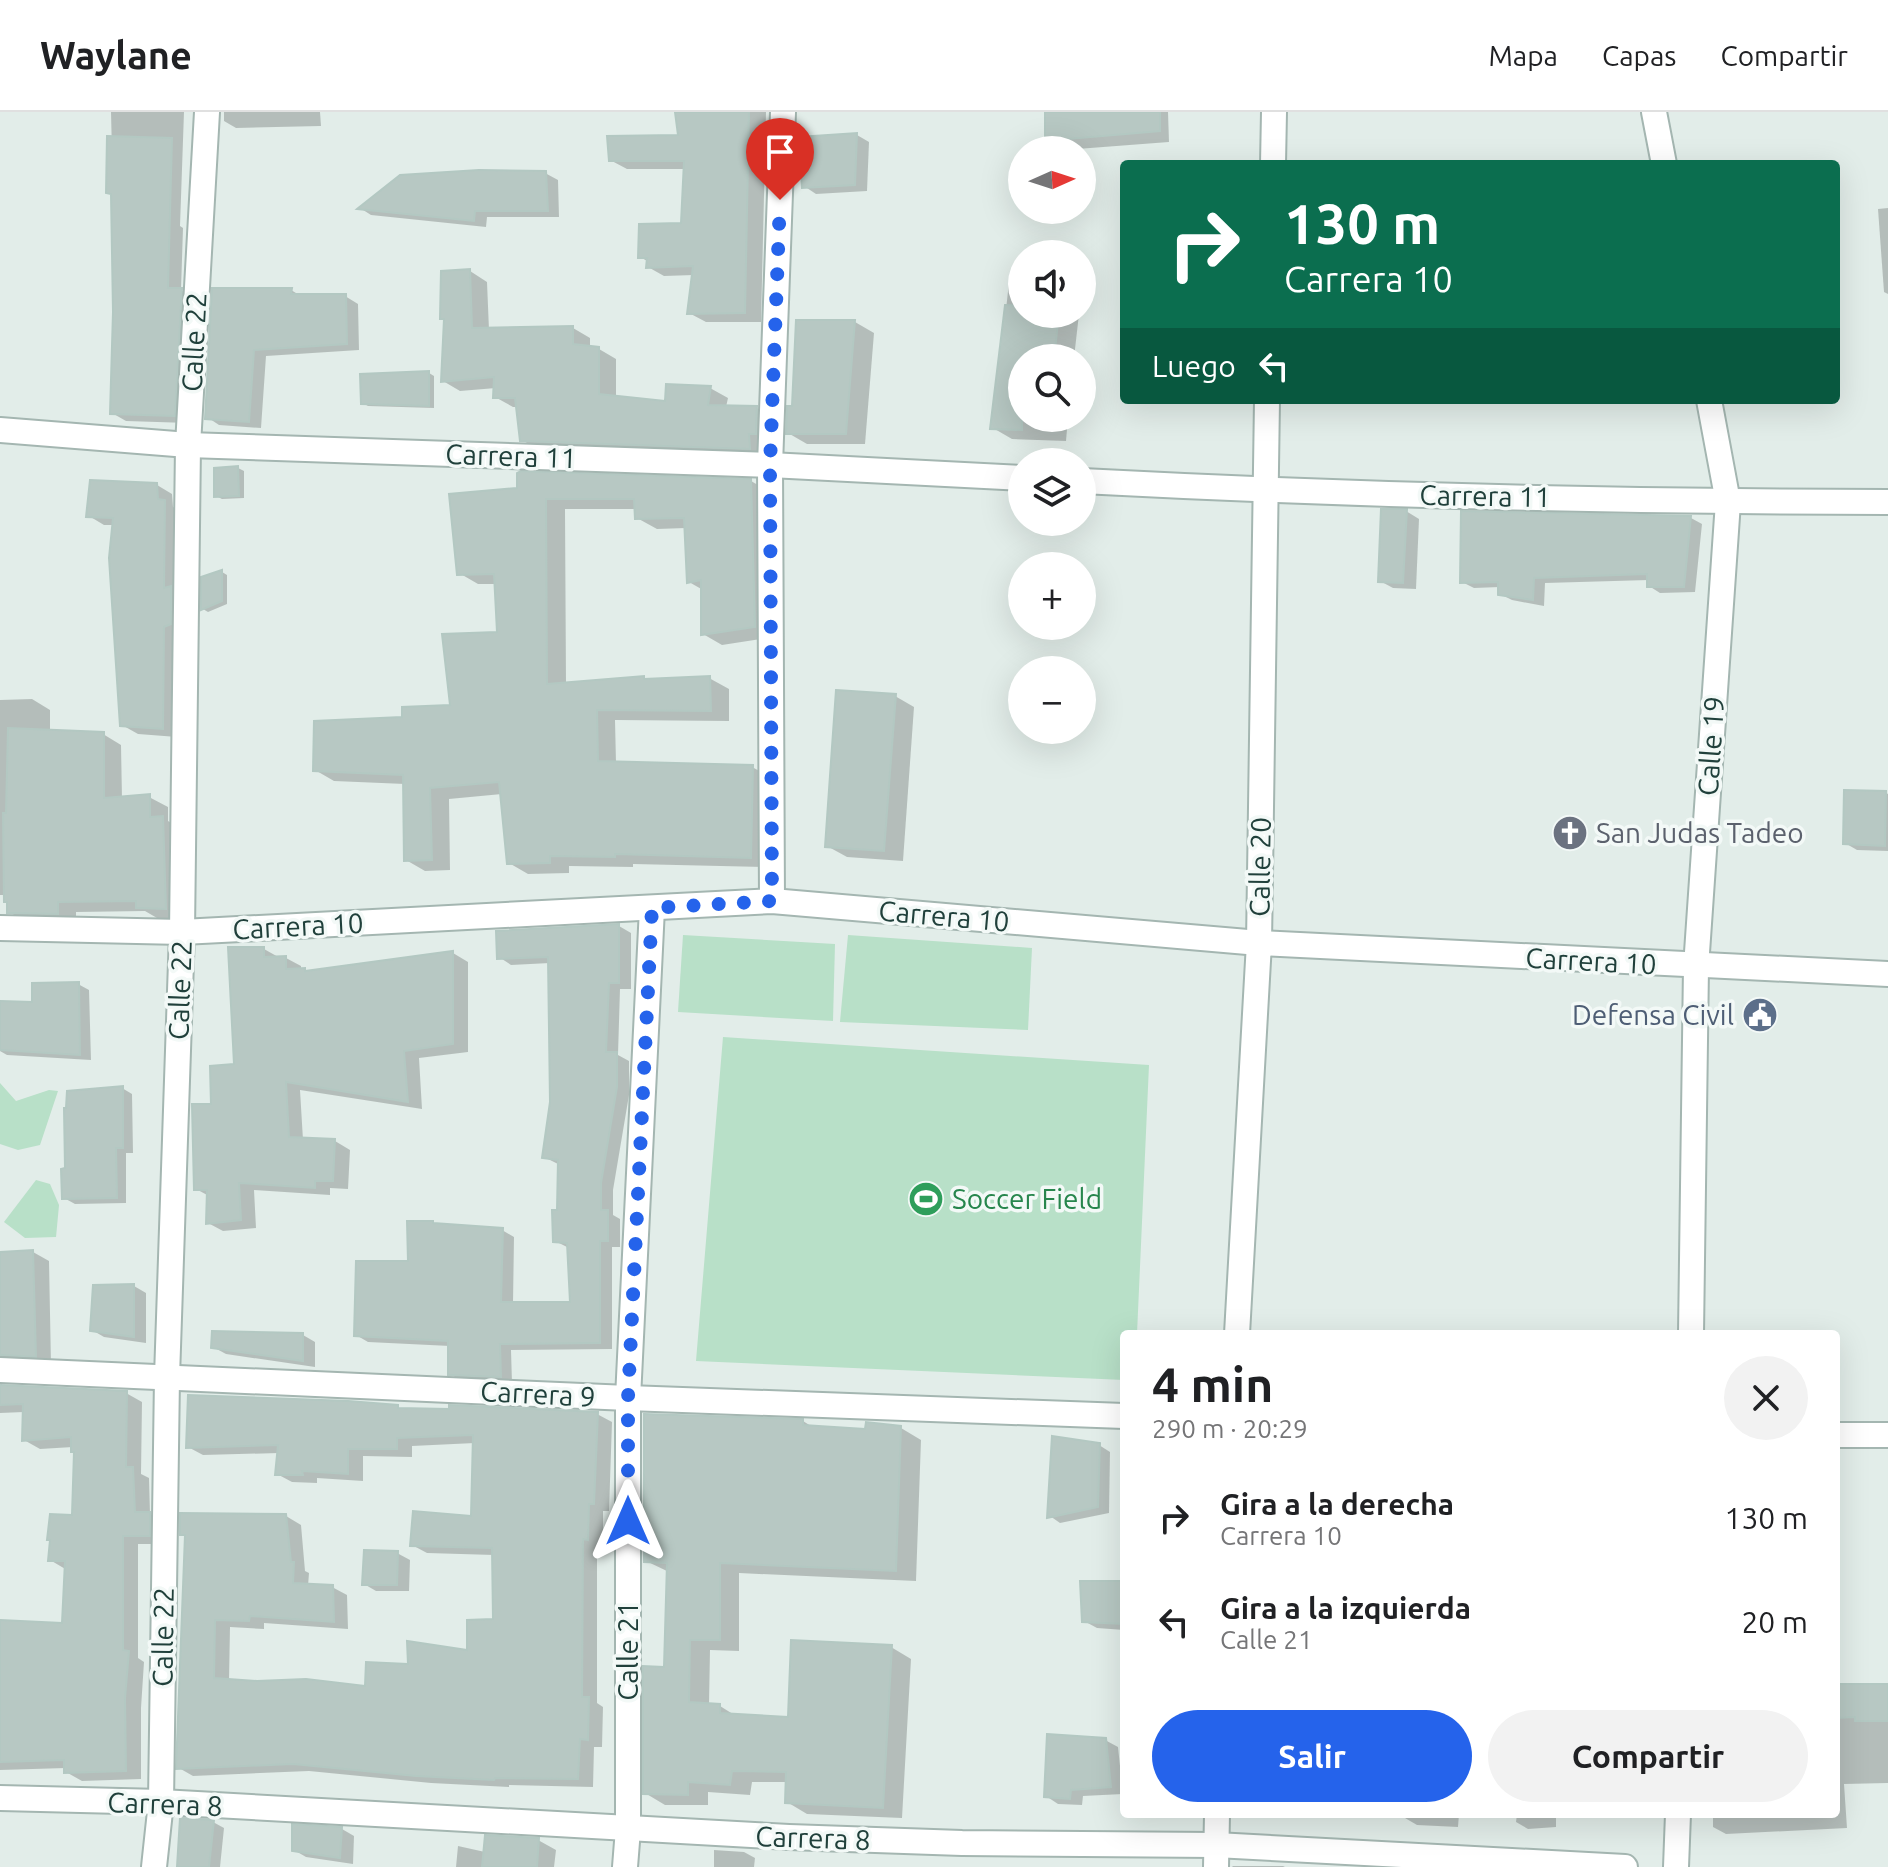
<!DOCTYPE html>
<html lang="es">
<head>
<meta charset="utf-8">
<style>
  :root { --surface:#fff; --page:#f2f2f2; --text:#202124; --muted:#757577; --line:#e0e0e0; --accent:#2563eb }
  body { margin:0; font-family:Ubuntu,sans-serif; background:var(--page); color:var(--text); height:100vh; display:flex; flex-direction:column; font-size:30px; white-space:nowrap }
  * { box-sizing:border-box; margin:0 }
  p { font-size:26px; color:var(--muted) }
  .icon { flex:none; width:44px; height:44px; fill:none; stroke:currentColor; stroke-width:2; stroke-linecap:round; stroke-linejoin:round }
  .map { position:relative; flex:1; overflow:hidden }
  .sheet { position:absolute; left:1120px; top:1218px; width:720px; height:488px; display:flex; flex-direction:column; background:var(--surface); border-radius:8px; box-shadow:0 8px 32px #0002 }
  .sheet>* { flex:none }
  .guide { position:absolute; left:1120px; top:48px; width:720px; height:244px; border-radius:8px; box-shadow:0 8px 32px #0002; background:#0b6e4f; color:#fff; overflow:hidden }
  .needle { width:52px; rotate:87deg }
  .tools { position:absolute; left:1008px; top:24px; display:grid; gap:16px }
  .tools a { display:grid; place-items:center; width:88px; height:88px; border-radius:50%; background:var(--surface); box-shadow:0 8px 32px #0002; font-size:40px }
  .pin { position:absolute; display:grid; place-items:center; width:68px; height:68px; color:#fff; margin:-82px -34px; border-radius:50% 50% 50% 0; rotate:-45deg; box-shadow:0 0 8px #0007 }
  .pin .icon { rotate:45deg }
  .me { position:absolute; width:88px; margin:-44px; rotate:0deg; stroke-linejoin:round; filter:drop-shadow(0 0 6px #0008) }
  .turn { display:flex; align-items:center; gap:28px; height:168px; padding:0 32px; font-size:36px }
  .turn .icon { width:104px; height:104px; stroke-width:2.5 }
  .turn b { display:block; font-size:56px; line-height:68px }
  .then { display:flex; align-items:center; height:76px; padding:0 32px; background:#0003; gap:16px; font-size:30px }
  .round { display:grid; place-items:center; flex:none; width:84px; height:84px; border-radius:42px; background:var(--page) }
  .head { display:flex; align-items:center; justify-content:space-between; height:136px; padding:0 32px }
  h1 { font-size:48px; font-weight:700; line-height:60px }
  .primary-button { display:flex; gap:16px; margin-top:auto; padding:16px 32px }
  .primary-button a { flex:1; height:92px; border-radius:48px; background:var(--accent); color:#fff; font-size:32px; font-weight:700; line-height:92px; text-align:center }
  .primary-button a+a { background:var(--page); color:var(--text) }
  ul { padding:0; list-style:none }
  li { display:flex; align-items:center; gap:24px; height:104px; padding:0 32px }
  li div { flex:1 }
  li b { display:block; font-size:30px }
  li em { font-style:normal }
  header { display:flex; align-items:center; gap:48px; box-sizing:border-box; height:112px; padding:0 40px; background:var(--surface); border-bottom:2px solid var(--line) }
  header strong { font-size:38px }
  nav { display:flex; gap:44px; margin-inline-start:auto; font-size:28px }
  .map>svg:first-child { display:block }
</style>
</head>
<body>
<header>
<strong>Waylane</strong>
<nav><a>Mapa</a><a>Capas</a><a>Compartir</a></nav>
</header>
<div class="map">
<svg width="1888" height="1755" viewBox="0 0 1888 1755">
  <rect width="100%" height="100%" fill="#e2ede9"/>
  <!-- green -->
  <g fill="#b8e0c8">
    <polygon points="683,823 835,832 833,909 678,900"/>
    <polygon points="848,823 1032,836 1028,918 840,910"/>
    <polygon points="723,925 1149,953 1137,1222 1124,1222 1124,1268 696,1249"/>
    <polygon points="0,971 16,989 49,978 58,979 40,1033 18,1038 0,1032"/>
    <polygon points="36,1068 50,1072 59,1093 56,1125 25,1126 4,1110"/>
  </g>
  <!-- shadow -->
  <g fill="#0003">
    <polygon points="111,0 184,0 180,114 183,116 181,178 196,187 188,311 126,309 112,301 113,83"/>
    <polygon points="224,0 320,0 321,14 236,16 224,9"/>
    <polygon points="677,0 766,0 761,210 706,210 689,201 694,163 664,164 648,155 649,150 640,145 683,113 686,57 627,57 610,48 681,25"/>
    <polygon points="1047,0 1168,0 1169,30 1064,38 1047,28"/>
    <polygon points="857,23 869,30 867,79 816,82 804,74"/>
    <polygon points="545,61 558,68 559,105 487,105 486,115 371,103 360,96"/>
    <polygon points="1888,96 1888,182 1884,180 1878,97"/>
    <polygon points="470,159 487,170 489,218 573,216 590,226 590,236 599,237 616,247 616,286 667,291 710,276 728,286 726,295 757,296 774,306 767,346 539,338 522,328 518,295 513,295 495,285 496,276 460,279 443,269 446,208 442,206"/>
    <polygon points="1010,161 1022,162 1022,202 1079,202 1074,246 1022,246 1022,306 1068,306 1066,329 1012,327 993,316"/>
    <polygon points="291,178 301,184 345,184 358,192 359,238 266,244 261,316 219,313 207,305"/>
    <polygon points="855,210 874,221 865,332 807,332 788,321 794,296"/>
    <polygon points="429,261 434,264 434,296 368,294 363,291"/>
    <polygon points="238,356 244,359 244,386 222,387 216,384"/>
    <polygon points="751,369 770,380 774,525 722,533 703,522 703,478 689,470 686,416 657,417 637,406 637,397 565,397 566,572 643,566 648,569 709,566 729,577 729,609 615,608 616,651 752,655 772,666 769,755 633,752 633,755 569,754 569,761 528,762 509,751 502,682 449,687 450,758 425,759 406,748 405,672 334,669 315,658 404,607 452,594 499,522 496,472 478,472 459,461 451,384"/>
    <polygon points="157,373 172,382 173,395 179,399 177,625 138,622 122,613 114,413 104,413 89,404"/>
    <polygon points="1406,399 1419,407 1416,477 1393,476 1380,469"/>
    <polygon points="1691,406 1702,412 1695,480 1660,481 1649,474 1649,468 1545,471 1544,494 1512,488 1500,482 1500,475 1474,476 1462,470"/>
    <polygon points="222,460 227,463 227,492 208,500 203,497 203,466"/>
    <polygon points="895,584 914,595 903,749 847,745 827,734"/>
    <polygon points="32,587 50,598 50,620 103,622 121,633 122,687 149,685 168,695 168,709 181,717 183,806 157,806 145,799 76,800 76,812 28,811 9,800 7,783 0,783 0,588"/>
    <polygon points="1886,681 1888,682 1888,739 1857,738 1845,731"/>
    <polygon points="619,814 631,821 631,877 620,877 618,943 629,949 629,983 613,1078 613,1103 620,1107 620,1135 612,1135 612,1237 511,1238 512,1271 462,1269 450,1262 450,1234 368,1230 356,1223 437,1114 502,1118 514,1125 513,1192 572,1192 569,1136 555,1129 559,1100 560,1053 544,1045 552,990 550,851 511,853 499,845"/>
    <polygon points="264,837 280,846 286,846 301,854 301,858 309,860 453,841 468,850 468,940 419,946 422,997 300,978 303,1028 335,1029 350,1038 348,1077 330,1076 330,1083 254,1078 256,1116 223,1119 208,1111 209,1084 196,1077 213,994 236,954"/>
    <polygon points="78,872 89,878 91,948 7,943 0,939 0,891 34,893"/>
    <polygon points="122,976 132,982 133,1041 126,1041 126,1091 75,1092 64,1086"/>
    <polygon points="33,1140 49,1149 51,1253 2,1260 2,1275 126,1281 142,1290 141,1362 149,1366 150,1402 165,1411 165,1432 138,1432 138,1546 144,1550 141,1596 141,1667 82,1669 66,1660 66,1656 0,1658 0,1510 64,1513 67,1458 50,1448 52,1429 49,1427 73,1405 76,1340 73,1335 40,1337 24,1328 24,1300 0,1301 0,1142"/>
    <polygon points="134,1174 146,1181 146,1231 104,1225 92,1218"/>
    <polygon points="303,1223 315,1230 315,1255 226,1242 213,1235"/>
    <polygon points="397,1295 401,1298 597,1302 612,1310 609,1399 603,1399 603,1435 597,1435 597,1591 603,1595 602,1635 594,1635 593,1675 509,1673 509,1675 431,1671 309,1659 193,1664 179,1656 187,1425 182,1422 286,1404 301,1413 305,1459 309,1461 308,1474 332,1475 347,1483 348,1517 264,1511 264,1517 230,1515 229,1569 367,1576 410,1554 469,1540 495,1509 494,1443 427,1441 412,1433 473,1406 475,1331 412,1334 412,1345 363,1344 363,1369 317,1366 317,1371 292,1370 277,1362 279,1341 203,1343 188,1335"/>
    <polygon points="803,1309 814,1316 867,1319 901,1316 921,1328 916,1469 739,1461 739,1539 710,1538 709,1593 720,1594 736,1604 790,1608 891,1535 911,1547 902,1706 807,1702 787,1690 787,1670 752,1670 750,1683 708,1680 708,1693 665,1693 645,1681 666,1557 669,1460 646,1449"/>
    <polygon points="1099,1333 1110,1340 1109,1401 1060,1411 1050,1404"/>
    <polygon points="397,1441 410,1448 409,1479 376,1479 364,1472"/>
    <polygon points="1124,1471 1124,1518 1097,1516 1084,1509"/>
    <polygon points="1836,1574 1888,1574 1888,1671 1844,1672 1847,1716 1726,1722 1713,1715 1713,1702 1836,1702"/>
    <polygon points="1105,1628 1118,1635 1123,1682 1083,1684 1082,1693 1058,1692 1046,1684"/>
    <polygon points="1405,1702 1459,1702 1458,1715 1417,1713 1405,1706"/>
    <polygon points="1517,1702 1556,1702 1556,1715 1528,1717 1516,1710"/>
    <polygon points="213,1710 224,1716 220,1755 178,1755"/>
    <polygon points="342,1717 354,1724 353,1752 306,1745 294,1738"/>
    <polygon points="538,1728 556,1738 554,1755 456,1755 458,1734 485,1740"/>
    <polygon points="714,1738 744,1740 755,1746 754,1755 714,1755"/>
    <polygon points="1233,1754 1283,1754 1285,1755 1232,1755"/>
  </g>
  <!-- building -->
  <g fill="#b7c8c3" stroke="#b3c8c2" stroke-width="2">
    <polygon points="675,0 749,0 745,201 687,202 693,154 646,156 647,146 638,146 639,112 681,111 684,49 609,49 607,24 678,23"/>
    <polygon points="1045,0 1160,0 1160,19 1045,29"/>
    <polygon points="857,21 855,73 802,76 799,25"/>
    <polygon points="107,24 172,26 168,176 182,176 175,304 110,302 113,200 111,82 106,81"/>
    <polygon points="479,58 546,59 548,99 475,99 474,109 357,97 400,63"/>
    <polygon points="470,157 472,216 573,214 573,232 599,235 599,282 665,289 666,272 711,274 708,293 757,294 756,322 749,322 750,337 520,329 515,286 493,286 494,265 441,270 444,207 440,207 441,159"/>
    <polygon points="212,176 292,176 291,182 346,182 347,232 254,238 249,310 205,307"/>
    <polygon points="1005,193 1022,194 1022,202 1059,202 1054,246 1022,246 1022,318 990,317"/>
    <polygon points="796,208 855,208 846,322 786,322 787,294 792,294"/>
    <polygon points="429,259 429,294 361,292 360,262"/>
    <polygon points="238,354 239,384 214,385 214,356"/>
    <polygon points="521,359 751,367 755,515 701,523 701,468 687,471 684,406 635,407 634,387 546,387 547,572 644,564 644,567 710,564 711,599 597,598 598,649 753,653 751,746 615,742 615,745 550,744 550,751 507,752 499,670 430,676 432,748 404,749 403,663 313,659 314,609 402,605 402,595 450,593 442,522 497,520 494,462 457,463 449,382 517,376 517,361"/>
    <polygon points="90,368 157,371 158,387 165,388 164,476 171,474 171,512 164,515 163,617 120,614 109,446 113,406 86,405"/>
    <polygon points="1381,397 1407,397 1403,471 1378,470"/>
    <polygon points="1461,399 1691,404 1684,475 1647,475 1647,462 1534,466 1533,488 1498,483 1498,470 1460,471"/>
    <polygon points="222,458 222,489 201,498 201,465"/>
    <polygon points="836,578 896,582 884,739 825,735"/>
    <polygon points="8,616 104,620 104,686 150,682 150,705 163,704 166,797 136,796 136,789 58,790 58,802 7,801 7,790 4,790 3,701 6,701"/>
    <polygon points="1844,678 1886,679 1885,734 1843,732"/>
    <polygon points="619,812 619,871 609,871 606,940 617,940 617,975 601,1071 601,1098 608,1098 608,1129 600,1129 600,1231 500,1232 501,1265 448,1263 448,1229 354,1224 356,1149 408,1149 407,1109 433,1109 433,1111 503,1116 501,1190 570,1190 567,1131 553,1130 552,1098 557,1098 558,1048 542,1046 550,990 548,845 497,847 496,819"/>
    <polygon points="228,835 264,835 264,845 286,844 286,857 305,856 305,859 453,839 453,932 404,939 408,990 286,970 289,1025 335,1027 333,1069 315,1069 315,1076 239,1071 241,1108 206,1112 207,1078 194,1078 192,992 211,992 210,954 234,952"/>
    <polygon points="79,870 80,943 0,938 0,889 32,890 32,871"/>
    <polygon points="123,974 123,1036 116,1036 117,1086 62,1087 61,1057 65,1056 64,996 66,996 67,979"/>
    <polygon points="33,1138 36,1245 0,1243 0,1140"/>
    <polygon points="134,1172 134,1225 90,1219 93,1173"/>
    <polygon points="212,1219 303,1221 303,1249 211,1236"/>
    <polygon points="0,1273 127,1279 126,1355 133,1355 135,1400 150,1400 150,1424 123,1424 123,1538 129,1539 125,1586 126,1659 64,1661 64,1648 0,1650 0,1508 62,1511 65,1449 48,1449 50,1428 47,1428 50,1402 72,1403 74,1340 71,1340 71,1325 22,1329 23,1292 0,1293"/>
    <polygon points="188,1283 348,1289 398,1293 398,1296 449,1297 449,1293 598,1300 594,1392 589,1392 588,1428 583,1427 582,1585 589,1585 588,1628 580,1627 578,1667 495,1666 494,1668 416,1664 293,1652 176,1657 185,1423 180,1423 180,1401 286,1402 291,1450 294,1450 293,1471 333,1473 334,1510 250,1504 249,1509 215,1508 214,1566 257,1569 306,1567 365,1574 366,1550 408,1552 407,1529 467,1538 467,1508 493,1507 492,1436 410,1434 413,1399 471,1404 473,1323 397,1326 397,1337 348,1337 348,1362 302,1359 303,1363 275,1363 278,1333 186,1336"/>
    <polygon points="644,1302 803,1307 803,1313 865,1317 866,1310 901,1314 896,1459 720,1451 720,1528 690,1528 689,1590 720,1592 720,1601 788,1605 791,1528 892,1533 883,1696 785,1691 786,1660 732,1659 730,1673 688,1670 688,1683 643,1682 643,1554 664,1555 667,1451 644,1450"/>
    <polygon points="1052,1324 1100,1331 1098,1395 1047,1406"/>
    <polygon points="364,1438 398,1439 397,1473 362,1473"/>
    <polygon points="1080,1469 1124,1469 1124,1512 1082,1510"/>
    <polygon points="1836,1572 1888,1572 1888,1609 1855,1609 1855,1605 1836,1606"/>
    <polygon points="1047,1622 1106,1626 1111,1675 1071,1678 1070,1687 1044,1685"/>
    <polygon points="180,1706 214,1708 209,1755 177,1755"/>
    <polygon points="292,1712 342,1715 340,1746 292,1739"/>
    <polygon points="485,1723 539,1726 537,1755 482,1755"/>
  </g>
  <g fill="none" stroke-linecap="round" stroke-linejoin="round">
    <defs>
      <g id="minor">
        <polyline points="1654,0 1664,52"/>
        <polyline points="1273,52 1274,0"/>
        <polyline points="0,318 188,333 770,353 1022,366"/>
        <path d="M 1082,369 C 1350,383 1619,390 1888,390"/>
        <polyline points="772,789 770,353 783,0"/>
        <polyline points="0,816 182,820 772,789 1259,831 1888,862"/>
        <polyline points="1237,1222 1259,831 1267,288"/>
        <polyline points="1691,1222 1696,855 1728,390 1709,288"/>
        <polyline points="0,1258 628,1286 1124,1304"/>
        <polyline points="1836,1323 1888,1323"/>
        <polyline points="0,1686 161,1690 789,1725 962,1731 1216,1733 1625,1755"/>
        <polyline points="154,1755 161,1690 167,1265 182,820 188,333 207,0"/>
        <polyline points="625,1755 628,1717 628,1286 652,796"/>
        <polyline points="1216,1755 1217,1702"/>
        <polyline points="1676,1755 1678,1702"/>
      </g>
    </defs>
    <!-- minor casing -->
    <use href="#minor" stroke="#a4b6b1" stroke-width="28"/>
    <!-- minor -->
    <use href="#minor" stroke="#fff" stroke-width="24"/>
  </g>
  <g fill="none" stroke-linecap="round" stroke-linejoin="round">
    <!-- route -->
    <polyline stroke="#2563eb" stroke-width="14" stroke-dasharray="0 25.2" points="628,1409 628,1286 652,796 772,789 770,353 780,88"/>
  </g>
  <!-- icons -->
  <defs>
    <symbol id="church-disc" viewBox="-11 -11 22 22"><circle r="9.5" fill="#6b7280" stroke="#f3f9f7"/><path d="M-1.2-6h2.4v3.5h3.3v2.4h-3.3V6h-2.4V-.1h-3.3v-2.4h3.3Z" fill="#fff"/></symbol>
    <symbol id="civic-disc" viewBox="-11 -11 22 22"><circle r="9.5" fill="#5c6f8a" stroke="#f3f9f7"/><path d="M-.6-6.5H3V-4.5H.6V-3L4-1V1h2V6H-6V1h2V-1L-.6-3ZM-1.2 2.5V6h2.4V2.5Z" fill="#fff"/></symbol>
    <symbol id="stadium-disc" viewBox="-11 -11 22 22"><circle r="9.5" fill="#2e9e5b" stroke="#f3f9f7"/><path d="M0-5a6.5 5 0 1 0 0 10a6.5 5 0 1 0 0-10ZM-3.5-1.8h7v3.6h-7Z" fill="#fff"/></symbol>
  </defs>
  <g fill-rule="evenodd">
    <use href="#church-disc" x="1550" y="701" width="40" height="40"/>
    <use href="#civic-disc" x="1740" y="883" width="40" height="40"/>
    <use href="#stadium-disc" x="906" y="1067" width="40" height="40"/>
  </g>
  <g text-anchor="middle" stroke-width="7" stroke-linejoin="round" paint-order="stroke">
    <!-- street labels -->
    <g font-size="28" fill="#20403b" stroke="#f3f9f7">
      <text transform="translate(194 230) rotate(-87)" y="10">Calle 22</text>
      <text transform="translate(511 344) rotate(2)" y="10">Carrera 11</text>
      <text transform="translate(1485 384) rotate(1)" y="10">Carrera 11</text>
      <text transform="translate(1711 634) rotate(-86)" y="10">Calle 19</text>
      <text transform="translate(1260 755) rotate(-89)" y="10">Calle 20</text>
      <text transform="translate(944 804) rotate(5)" y="10">Carrera 10</text>
      <text transform="translate(298 814) rotate(-3)" y="10">Carrera 10</text>
      <text transform="translate(1591 849) rotate(3)" y="10">Carrera 10</text>
      <text transform="translate(180 878) rotate(-88)" y="10">Calle 22</text>
      <text transform="translate(538 1282) rotate(3)" y="10">Carrera 9</text>
      <text transform="translate(163 1525) rotate(-89)" y="10">Calle 22</text>
      <text transform="translate(628 1539) rotate(-90)" y="10">Calle 21</text>
      <text transform="translate(165 1692) rotate(2)" y="10">Carrera 8</text>
      <text transform="translate(813 1726) rotate(2)" y="10">Carrera 8</text>
    </g>
    <!-- worship labels -->
    <g font-size="28" fill="#5b616d" stroke="#f3f9f7" text-anchor="start">
      <text x="1596" y="731">San Judas Tadeo</text>
    </g>
    <!-- service labels -->
    <g font-size="28" fill="#4e5e75" stroke="#f3f9f7" text-anchor="end">
      <text x="1734" y="913">Defensa Civil</text>
    </g>
    <!-- leisure labels -->
    <g font-size="28" fill="#27864d" stroke="#f3f9f7" text-anchor="start">
      <text x="952" y="1097">Soccer Field</text>
    </g>
  </g>
</svg>
<div class="tools">
<a><svg class="needle" viewBox="-14 -14 28 28"><path d="M0-13l5 13h-10z" fill="#e53935"/><path d="M0 13l5-13h-10z" fill="#757577"/></svg></a>
<a><svg class="icon" aria-label="sound" viewBox="0 0 24 24"><path d="M4 9h4l5-4v14l-5-4H4zM17 9q2 3 0 6"/></svg></a>
<a><svg class="icon" aria-label="search" viewBox="0 0 24 24"><circle cx="10" cy="10" r="6"/><path d="M15 15l6 6"/></svg></a>
<a><svg class="icon" aria-label="layers" viewBox="0 0 24 24"><path d="M12 4l9 5-9 5-9-5zM3 14l9 5 9-5"/></svg></a>
<a>+</a>
<a>−</a>
</div>
<div class="pin" style="left:780px;top:88px;background:#d93025"><svg class="icon" aria-label="arrive" viewBox="0 0 24 24"><path d="M6 21V4h12l-3 4 3 4H6"/></svg></div>
<svg class="me" style="left:628px;top:1409px" viewBox="-20 -20 40 40"><path d="M0-17L14 15 0 8-14 15z" fill="#2563eb" stroke="#fff" stroke-width="4"/></svg>
<div class="guide">
<div class="turn"><svg class="icon" aria-label="right" viewBox="0 0 24 24"><path d="M7 20v-9h11M14 6l5 5-5 5"/></svg><div><b>130 m</b>Carrera 10</div></div>
<div class="then">Luego<svg class="icon" aria-label="left" viewBox="0 0 24 24"><path d="M17 20v-9H6M10 6l-5 5 5 5"/></svg></div>
</div>
<section class="sheet">
<div class="head"><div><h1>4 min</h1><p>290 m · 20:29</p></div><a class="round"><svg class="icon" aria-label="close" viewBox="0 0 24 24"><path d="M6 6l12 12M18 6L6 18"/></svg></a></div>
<ul>
<li><svg class="icon" aria-label="right" viewBox="0 0 24 24"><path d="M7 20v-9h11M14 6l5 5-5 5"/></svg><div><b>Gira a la derecha</b><p>Carrera 10</p></div><em>130 m</em></li>
<li><svg class="icon" aria-label="left" viewBox="0 0 24 24"><path d="M17 20v-9H6M10 6l-5 5 5 5"/></svg><div><b>Gira a la izquierda</b><p>Calle 21</p></div><em>20 m</em></li>
</ul>
<div class="primary-button"><a>Salir</a><a>Compartir</a></div>
</section>
</div>
</body>
</html>
